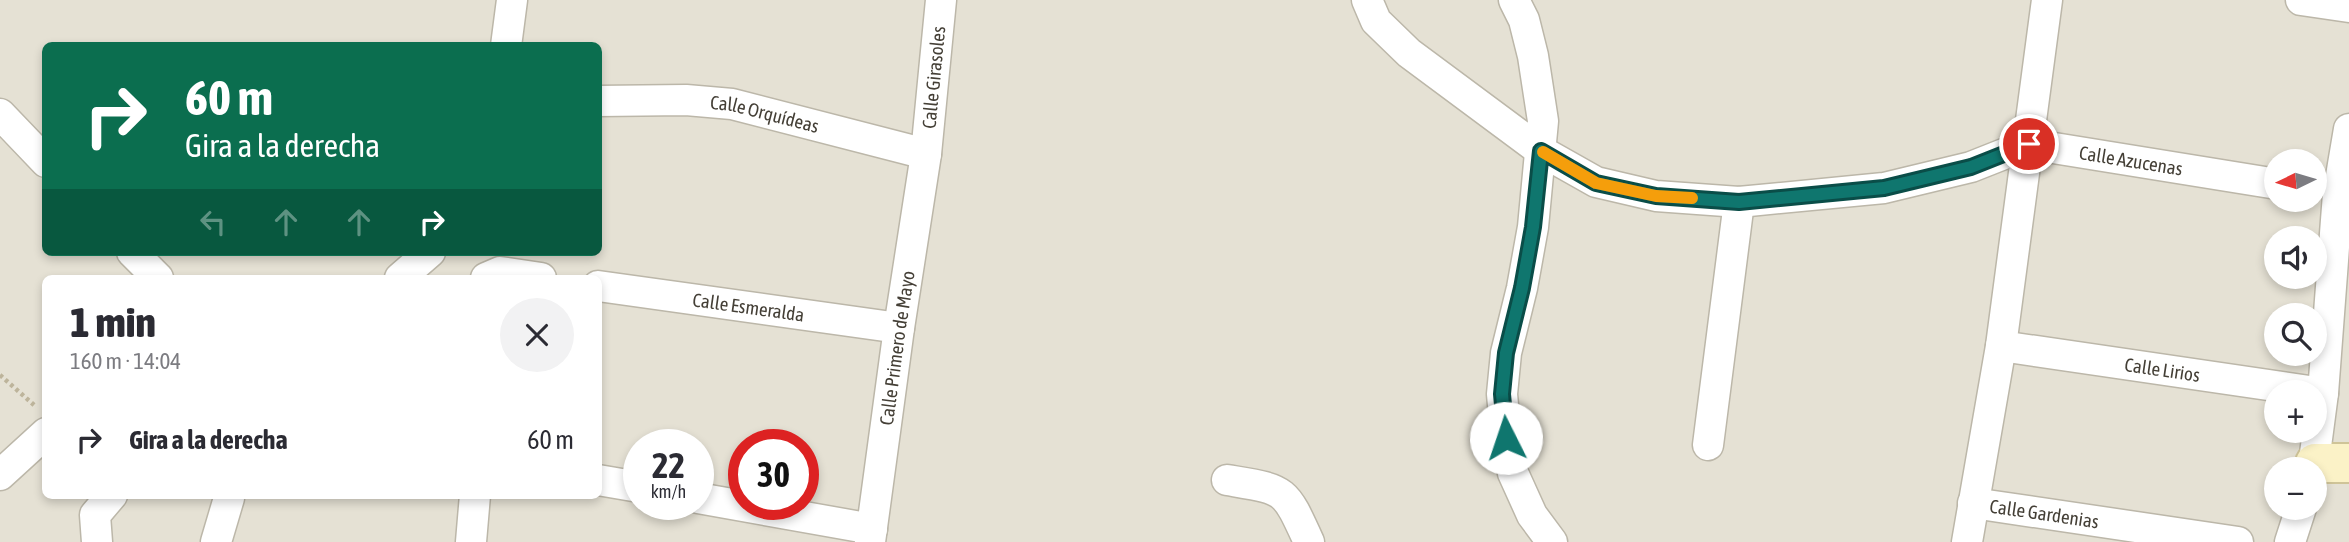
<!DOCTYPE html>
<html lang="es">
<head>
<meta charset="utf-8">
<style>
  :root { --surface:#fff; --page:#f2f2f3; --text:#2b2b33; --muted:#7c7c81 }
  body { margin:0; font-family:"Asap Condensed",sans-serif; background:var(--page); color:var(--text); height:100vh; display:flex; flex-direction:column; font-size:26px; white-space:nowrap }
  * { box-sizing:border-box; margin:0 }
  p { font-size:23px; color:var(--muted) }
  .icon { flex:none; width:38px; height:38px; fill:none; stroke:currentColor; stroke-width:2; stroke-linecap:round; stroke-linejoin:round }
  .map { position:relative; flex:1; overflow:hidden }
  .drawer { position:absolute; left:42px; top:275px; width:560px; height:224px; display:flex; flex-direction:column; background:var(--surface); border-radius:10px; box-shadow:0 4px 10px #0003 }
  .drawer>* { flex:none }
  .guide { position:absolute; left:42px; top:42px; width:560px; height:214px; border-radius:10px; box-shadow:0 4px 10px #0003; background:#0b6e4f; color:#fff; overflow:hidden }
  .needle { width:46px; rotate:265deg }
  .tools { position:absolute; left:2264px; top:149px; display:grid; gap:14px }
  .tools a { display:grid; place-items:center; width:63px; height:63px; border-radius:50%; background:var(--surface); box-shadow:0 4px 10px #0003; font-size:35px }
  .speed { position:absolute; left:623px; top:429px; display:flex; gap:14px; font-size:35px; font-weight:700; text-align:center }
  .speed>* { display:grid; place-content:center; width:91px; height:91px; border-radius:50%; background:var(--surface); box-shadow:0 4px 10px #0003; line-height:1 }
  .speed small { font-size:18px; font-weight:400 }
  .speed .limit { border:10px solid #d22; background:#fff; color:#111 }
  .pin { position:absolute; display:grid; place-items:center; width:60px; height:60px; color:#fff; margin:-30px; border:4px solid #fff; border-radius:50%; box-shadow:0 2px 7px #0007 }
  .me { position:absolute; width:77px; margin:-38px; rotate:356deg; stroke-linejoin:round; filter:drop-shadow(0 0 5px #0008) }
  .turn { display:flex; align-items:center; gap:24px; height:147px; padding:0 28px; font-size:32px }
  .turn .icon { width:91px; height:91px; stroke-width:2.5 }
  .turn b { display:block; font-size:49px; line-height:60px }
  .lanes { display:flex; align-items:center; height:66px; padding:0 28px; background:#0003; justify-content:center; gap:35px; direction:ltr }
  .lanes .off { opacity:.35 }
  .round { display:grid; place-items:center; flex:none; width:74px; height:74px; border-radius:37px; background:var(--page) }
  .summary { display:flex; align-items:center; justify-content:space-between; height:119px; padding:0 28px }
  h1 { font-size:42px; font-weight:800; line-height:52px }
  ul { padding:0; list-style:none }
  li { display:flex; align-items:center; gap:21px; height:91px; padding:0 28px }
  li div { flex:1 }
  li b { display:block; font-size:26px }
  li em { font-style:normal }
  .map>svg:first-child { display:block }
</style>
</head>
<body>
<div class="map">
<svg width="2349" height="542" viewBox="0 0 2349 542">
  <rect width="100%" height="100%" fill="#f2efe6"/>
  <!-- residential -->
  <path fill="#e5e1d4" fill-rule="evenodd" d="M 0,0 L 2349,0 L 2349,542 L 0,542 ZM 46,46 L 598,46 L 598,252 L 46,252 ZM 2277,161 L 2315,161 L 2315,200 L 2277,200 ZM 2277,238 L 2315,238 L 2315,276 L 2277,276 ZM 46,278 L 598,278 L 598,495 L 46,495 ZM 2277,315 L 2315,315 L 2315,354 L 2277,354 ZM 2277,392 L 2315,392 L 2315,430 L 2277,430 ZM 639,444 L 698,444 L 698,504 L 639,504 ZM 744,444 L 803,444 L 803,504 L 744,504 ZM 2277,469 L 2315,469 L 2315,508 L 2277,508 Z"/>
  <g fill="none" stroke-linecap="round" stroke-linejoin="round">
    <defs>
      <g id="street">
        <path id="s1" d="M 1367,0 L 1376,21 L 1409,53 L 1541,151 L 1596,182 L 1656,196 L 1739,202 L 1884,188 L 1971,167 L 2029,144 L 2277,184"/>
        <polyline points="1514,0 1524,20 1533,56 1543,121 1533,227 1522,288 1506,353 1502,394 1506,438 1513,473 1532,515 1552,542"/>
        <polyline points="2301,0 2349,7"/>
        <polyline points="506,46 512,0"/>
        <path id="s2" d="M 598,101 L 686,100 L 732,104 L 926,154"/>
        <polyline points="0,114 46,162"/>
        <polyline points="132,252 158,278"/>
        <polyline points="400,278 430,252"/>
        <polyline points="486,278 500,272 541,278"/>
        <path id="s3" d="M 598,286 L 899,328"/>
        <path id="s4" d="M 2001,346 L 2323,393"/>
        <polyline points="1708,445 1739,202"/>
        <polyline points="2313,469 2323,393 2338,194 2349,129"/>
        <polyline points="0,475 46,433"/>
        <polyline points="598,480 639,487"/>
        <path d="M 1227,480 C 1286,490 1284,487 1309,542"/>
        <polyline points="698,498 872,529"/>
        <path id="s5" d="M 1973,503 L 2238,542"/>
        <polyline points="97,542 95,515 112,495"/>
        <polyline points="216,542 229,498"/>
        <polyline points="471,542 475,495"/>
        <path id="s6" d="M 870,542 L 899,328 L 926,154 L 941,0"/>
        <polyline points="1967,542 2001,346 2047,0"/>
        <polyline points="2290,542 2301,508"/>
      </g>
      <polyline id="secondary" points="2315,463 2349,463"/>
    </defs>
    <!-- street casing -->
    <use href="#street" stroke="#bcb7a9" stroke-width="33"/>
    <!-- secondary casing -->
    <use href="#secondary" stroke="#cfc498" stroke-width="42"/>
    <!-- path -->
    <polyline stroke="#bdb49b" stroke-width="4.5" stroke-dasharray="3.5 3.5" stroke-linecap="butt" points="0,375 34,405"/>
    <!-- street -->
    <use href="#street" stroke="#fff" stroke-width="30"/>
    <!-- secondary -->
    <use href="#secondary" stroke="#fbf2c7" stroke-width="38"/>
  </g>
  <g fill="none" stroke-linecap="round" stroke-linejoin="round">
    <defs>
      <polyline id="route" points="1506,438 1502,394 1506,353 1522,288 1533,227 1541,151 1596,183 1656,196 1739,202 1884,188 1971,167 2029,144"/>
    </defs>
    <!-- route casing -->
    <use href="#route" stroke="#0a4d48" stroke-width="18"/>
    <!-- route -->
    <use href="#route" stroke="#0f766e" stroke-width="12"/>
    <!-- slow -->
    <polyline stroke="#f59e0b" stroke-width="12" points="1543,152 1596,183 1656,196 1692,198"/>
  </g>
  <g text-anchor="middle" stroke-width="7" stroke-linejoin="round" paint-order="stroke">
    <!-- street labels -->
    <g font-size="19" fill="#443f36" stroke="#fff">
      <text dy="7" stroke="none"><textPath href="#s6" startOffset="469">Calle Girasoles</textPath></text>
      <text dy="7" stroke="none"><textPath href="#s2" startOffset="168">Calle Orquídeas</textPath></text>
      <text dy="7" stroke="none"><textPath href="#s1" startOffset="842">Calle Azucenas</textPath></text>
      <text dy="7" stroke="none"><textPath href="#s3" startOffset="152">Calle Esmeralda</textPath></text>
      <text dy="7" stroke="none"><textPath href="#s6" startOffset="196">Calle Primero de Mayo</textPath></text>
      <text dy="7" stroke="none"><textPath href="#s4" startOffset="163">Calle Lirios</textPath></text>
      <text dy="7" stroke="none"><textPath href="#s5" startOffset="72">Calle Gardenias</textPath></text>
    </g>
  </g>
</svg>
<div class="tools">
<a><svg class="needle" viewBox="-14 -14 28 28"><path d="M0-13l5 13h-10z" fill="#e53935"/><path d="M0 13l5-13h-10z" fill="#7c7c81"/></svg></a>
<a><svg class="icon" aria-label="sound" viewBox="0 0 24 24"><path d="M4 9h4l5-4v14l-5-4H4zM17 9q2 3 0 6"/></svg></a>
<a><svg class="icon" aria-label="search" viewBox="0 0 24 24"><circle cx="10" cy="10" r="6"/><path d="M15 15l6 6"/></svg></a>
<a>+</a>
<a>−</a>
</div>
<div class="speed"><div>22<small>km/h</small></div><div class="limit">30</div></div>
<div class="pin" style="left:2029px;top:144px;background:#d93025"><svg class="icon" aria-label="arrive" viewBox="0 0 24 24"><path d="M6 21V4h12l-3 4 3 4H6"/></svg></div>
<svg class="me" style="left:1506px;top:438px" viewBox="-20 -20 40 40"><circle r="19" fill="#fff"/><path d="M0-13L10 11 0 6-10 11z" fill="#0f766e"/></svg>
<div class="guide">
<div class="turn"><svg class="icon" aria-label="right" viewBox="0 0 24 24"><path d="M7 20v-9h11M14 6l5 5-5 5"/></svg><div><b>60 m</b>Gira a la derecha</div></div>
<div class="lanes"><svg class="icon off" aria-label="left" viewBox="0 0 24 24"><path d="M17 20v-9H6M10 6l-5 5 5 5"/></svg><svg class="icon off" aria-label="ahead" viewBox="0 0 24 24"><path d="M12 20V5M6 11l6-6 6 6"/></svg><svg class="icon off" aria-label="ahead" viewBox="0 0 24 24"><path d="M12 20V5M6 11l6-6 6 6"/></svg><svg class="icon" aria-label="right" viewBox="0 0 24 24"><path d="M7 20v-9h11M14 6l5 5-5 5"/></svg></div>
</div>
<section class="drawer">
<div class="summary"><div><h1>1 min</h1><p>160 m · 14:04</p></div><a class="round"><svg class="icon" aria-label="close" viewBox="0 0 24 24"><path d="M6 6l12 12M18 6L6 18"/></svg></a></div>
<ul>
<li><svg class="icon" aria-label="right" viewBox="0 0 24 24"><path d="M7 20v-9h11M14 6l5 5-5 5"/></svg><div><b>Gira a la derecha</b></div><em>60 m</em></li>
</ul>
</section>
</div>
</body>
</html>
